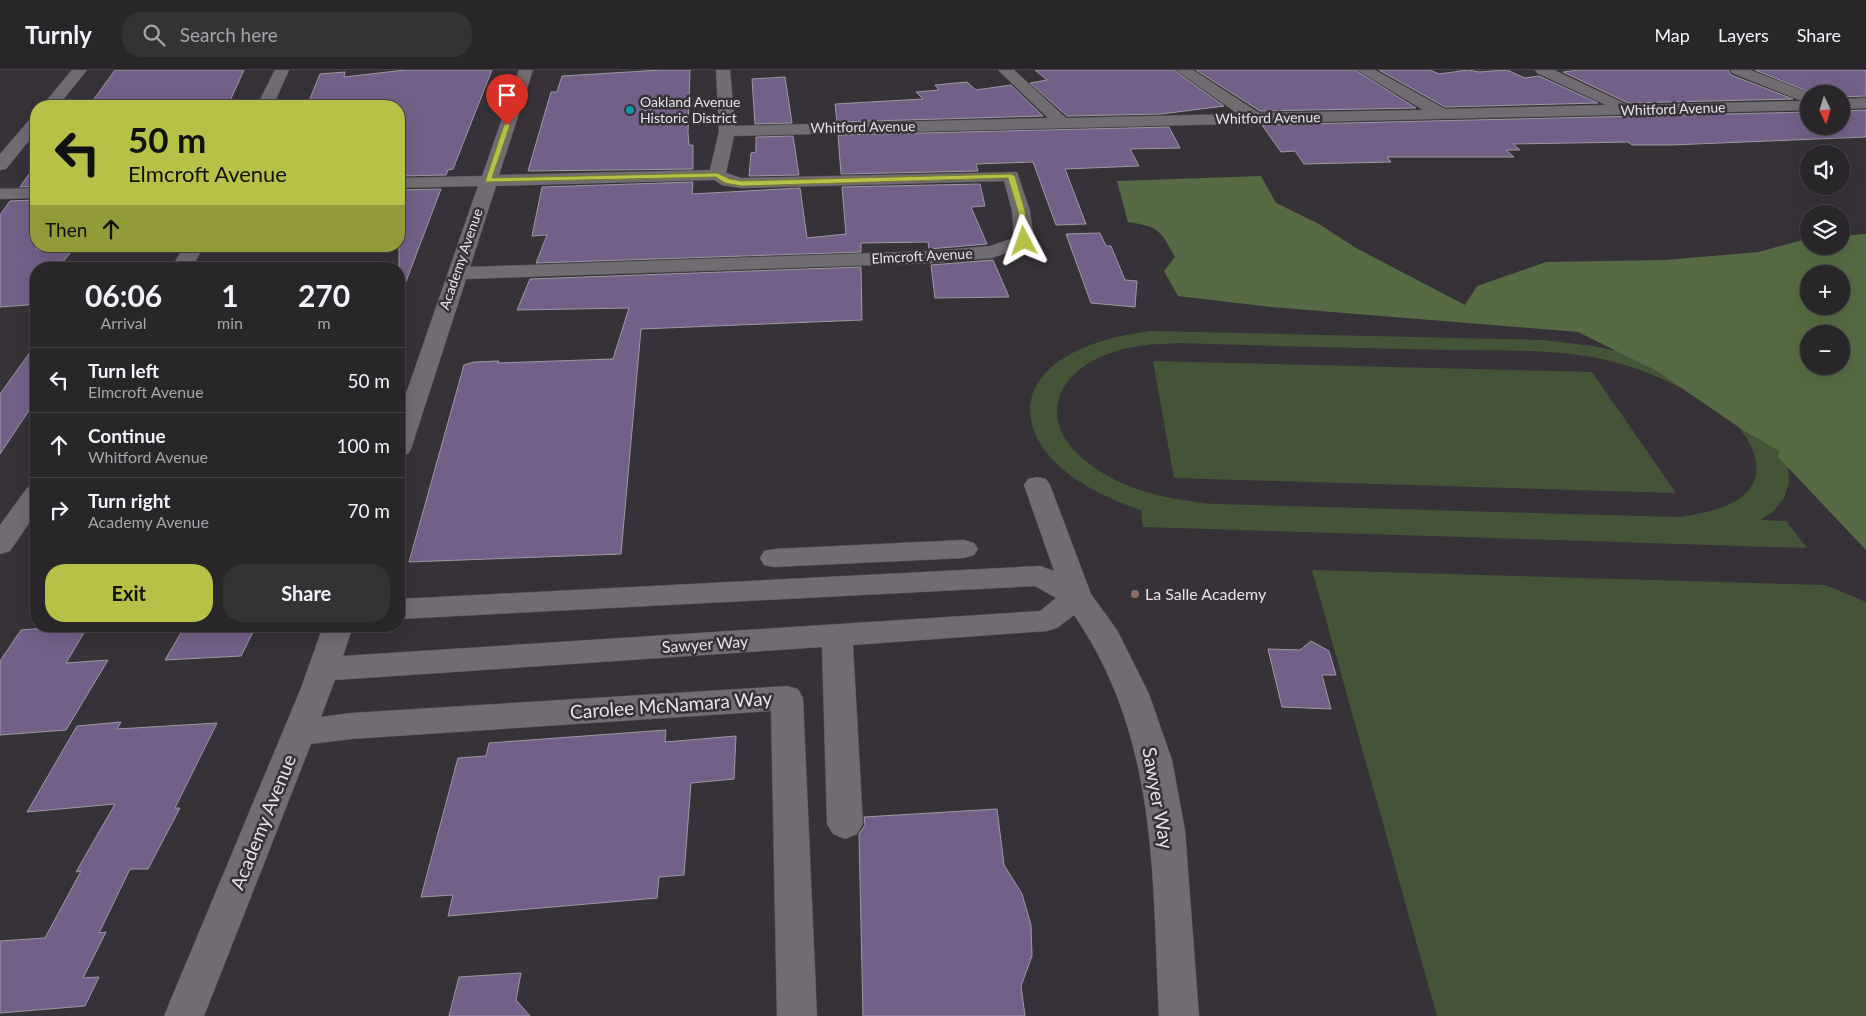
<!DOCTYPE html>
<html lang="en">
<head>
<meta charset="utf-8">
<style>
  :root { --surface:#29262a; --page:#353236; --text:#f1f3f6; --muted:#a5a5a8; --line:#454347; --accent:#b8c147 }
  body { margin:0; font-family:Lato,sans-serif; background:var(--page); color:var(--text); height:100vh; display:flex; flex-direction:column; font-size:19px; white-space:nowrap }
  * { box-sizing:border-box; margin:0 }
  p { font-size:16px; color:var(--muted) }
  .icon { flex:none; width:28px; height:28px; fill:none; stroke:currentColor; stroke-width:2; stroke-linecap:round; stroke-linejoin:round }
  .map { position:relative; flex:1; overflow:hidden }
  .drawer { position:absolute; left:30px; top:192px; width:375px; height:370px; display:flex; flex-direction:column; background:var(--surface); border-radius:20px; box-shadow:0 5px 20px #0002,0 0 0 1px var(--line) }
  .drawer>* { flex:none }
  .guide { position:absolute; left:30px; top:30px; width:375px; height:152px; border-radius:20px; box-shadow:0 5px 20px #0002,0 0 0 1px var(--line); background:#b8c147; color:#111; overflow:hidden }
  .needle { width:32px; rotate:176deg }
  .fabs { position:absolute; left:1800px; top:15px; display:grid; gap:10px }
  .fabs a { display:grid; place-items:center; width:50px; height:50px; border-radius:50%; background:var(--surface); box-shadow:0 5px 20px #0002,0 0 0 1px var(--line); font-size:25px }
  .pin { position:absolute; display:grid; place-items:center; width:42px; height:42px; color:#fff; margin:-51px -21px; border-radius:50% 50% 50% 0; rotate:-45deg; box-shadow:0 0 5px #0007 }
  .pin .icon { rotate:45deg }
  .me { position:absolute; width:55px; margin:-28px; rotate:356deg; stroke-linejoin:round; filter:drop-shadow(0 0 4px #0008) }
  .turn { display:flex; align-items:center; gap:18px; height:105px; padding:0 15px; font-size:22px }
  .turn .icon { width:65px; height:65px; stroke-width:2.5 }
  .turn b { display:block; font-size:35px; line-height:42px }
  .then { display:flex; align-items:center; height:48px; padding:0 15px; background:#0003; gap:10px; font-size:19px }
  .eta { display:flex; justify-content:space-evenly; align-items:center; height:85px; text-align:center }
  .eta b { font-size:30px; font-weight:700; line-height:35px }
  .cta { display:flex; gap:10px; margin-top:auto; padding:10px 15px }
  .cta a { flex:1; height:58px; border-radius:20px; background:var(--accent); color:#111; font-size:20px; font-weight:700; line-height:58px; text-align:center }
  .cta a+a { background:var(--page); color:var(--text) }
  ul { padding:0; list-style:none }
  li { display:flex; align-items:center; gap:15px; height:65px; padding:0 15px; border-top:1px solid var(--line) }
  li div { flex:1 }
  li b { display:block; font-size:19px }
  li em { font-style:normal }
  header { display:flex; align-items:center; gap:30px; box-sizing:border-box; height:70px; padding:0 25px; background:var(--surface); border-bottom:1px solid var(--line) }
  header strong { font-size:24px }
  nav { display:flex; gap:28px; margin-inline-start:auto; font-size:18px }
  .search { width:350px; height:45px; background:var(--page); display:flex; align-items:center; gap:12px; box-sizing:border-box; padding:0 18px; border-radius:20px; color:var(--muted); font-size:19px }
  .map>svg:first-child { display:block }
</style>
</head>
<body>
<header>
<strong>Turnly</strong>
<div class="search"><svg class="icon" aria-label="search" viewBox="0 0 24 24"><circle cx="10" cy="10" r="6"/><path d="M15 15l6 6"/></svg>Search here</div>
<nav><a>Map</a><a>Layers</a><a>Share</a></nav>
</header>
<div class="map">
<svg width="1866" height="946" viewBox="0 0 1866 946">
  <rect width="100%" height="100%" fill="#373238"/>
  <!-- green -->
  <g fill="#445437" fill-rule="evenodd">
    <path d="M 1151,261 L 1543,270 L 1593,276 L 1622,282 L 1768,361 L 1788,396 L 1789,413 L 1784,428 L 1773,442 L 1760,450 L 1786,451 L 1807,478 L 1143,457 L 1141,440 C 997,394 986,281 1151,261 ZM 1180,273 C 1269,276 1359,278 1448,280 C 1503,281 1560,278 1614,292 C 1656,303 1694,322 1728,348 C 1739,356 1749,369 1753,381 C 1771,430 1715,442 1680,447 L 1215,434 C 1170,430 1123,421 1087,392 C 1039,355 1051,307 1105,285 C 1129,275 1154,274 1180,273 Z"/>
    <polygon points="1153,291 1592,302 1676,423 1174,408"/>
    <polygon points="1312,500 1825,515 1866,532 1866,946 1437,946"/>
  </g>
  <!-- forest -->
  <path fill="#566b43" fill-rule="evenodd" d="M 1261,106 L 1276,133 L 1319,154 L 1356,178 L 1465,235 L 1477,216 L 1546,192 L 1665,190 L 1759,182 L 1809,168 L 1809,176 L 1841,176 L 1841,166 L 1866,164 L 1866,480 L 1778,387 L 1779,381 L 1743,360 L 1657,301 L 1578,262 L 1271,237 L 1178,226 L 1164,201 L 1175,187 C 1160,160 1160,157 1128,152 L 1117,111 ZM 1809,204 L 1841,204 L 1841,236 L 1809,236 ZM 1809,264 L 1841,264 L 1841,296 L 1809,296 Z"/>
  <!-- building -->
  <g fill="#736088" stroke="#9d99a1">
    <polygon points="115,0 244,0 229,33 195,36 190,36 192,32 149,36 150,34 89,36"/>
    <polygon points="405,0 492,0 453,99 448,100 446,105 399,106 399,36 307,36 320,4 345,2 344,7"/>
    <polygon points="662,0 690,0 688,62 689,75 693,75 693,99 528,101 551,22 557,22 562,6"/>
    <polygon points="1035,0 1174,0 1224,36 1161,44 1067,46 1030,13 1047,10"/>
    <polygon points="1196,0 1355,0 1416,38 1260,41"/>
    <polygon points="1379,0 1430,0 1439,4 1468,0 1479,2 1507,0 1525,8 1539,6 1598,33 1445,37"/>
    <polygon points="1579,0 1728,0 1731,5 1793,29 1628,33 1563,2"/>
    <polygon points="1755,0 1866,0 1866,26 1841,27 1841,24 1814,24"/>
    <polygon points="785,7 792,53 755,54 752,9"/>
    <polygon points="967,12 976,20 1011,15 1043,46 837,52 835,34 923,29 916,22 939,20 935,15"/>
    <polygon points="1866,40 1866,67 1671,75 1632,75 1628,72 1513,74 1520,80 1506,80 1514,87 1387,87 1391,92 1304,94 1295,81 1281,82 1262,55 1809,42 1809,56 1841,56 1841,41"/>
    <polygon points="1169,57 1180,78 1130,79 1139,96 1065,99 1086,154 1056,155 1033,92 976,94 978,101 841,104 838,65"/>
    <polygon points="793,66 799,105 749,106 751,83 756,82 756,67"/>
    <polygon points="36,94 36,116 20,117"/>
    <polygon points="693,112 692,124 800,118 807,168 846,164 842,117 980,114 985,136 971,137 987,174 929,179 928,172 861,173 861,182 536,193 547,165 532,166 542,117"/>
    <polygon points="441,119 402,222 399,222 399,120"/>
    <polygon points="36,130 36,179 76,176 57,199 36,199 36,225 28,235 0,237 0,145 10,131"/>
    <polygon points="1100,163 1106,176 1111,176 1125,210 1137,211 1135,237 1091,233 1066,164"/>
    <polygon points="993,190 1009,227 935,228 931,195"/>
    <polygon points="861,197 862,250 641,259 621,484 409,492 464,295 474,292 499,291 498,293 613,289 629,238 517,240 530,209"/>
    <polygon points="36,274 36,330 0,384 0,324"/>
    <polygon points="71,556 88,556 66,593 108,590 66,660 0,665 0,591 21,560"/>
    <polygon points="185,556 256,556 241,586 165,590"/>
    <polygon points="1311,571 1329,581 1336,605 1322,605 1331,639 1282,637 1268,579 1300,580"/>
    <polygon points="121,652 117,659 217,653 175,738 180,738 148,799 130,799 99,863 106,862 83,908 99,907 85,936 0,943 0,871 45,868 81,801 76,802 115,734 27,742 77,656"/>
    <polygon points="666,660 665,672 736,666 734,709 691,713 684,805 659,807 657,828 448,846 453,825 421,827 458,688 486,686 489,673"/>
    <polygon points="997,739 1004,795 1022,824 1031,855 1032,886 1021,916 1025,946 863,946 859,764 865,755 864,747"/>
    <polygon points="521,903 516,930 530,946 449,946 459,907"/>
  </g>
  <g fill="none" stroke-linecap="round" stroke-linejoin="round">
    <defs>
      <g id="minor">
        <polygon points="72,0 87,0 58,36 42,36"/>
        <polygon points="275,0 289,0 273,36 257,36"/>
        <path d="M 519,0 L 533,0 L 499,105 L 710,100 L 719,61 L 716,0 L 730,0 L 735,56 L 1048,48 L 998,0 L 1014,0 L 1066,48 L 1238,44 L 1176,0 L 1193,0 L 1259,43 L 1423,40 L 1357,0 L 1375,0 L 1445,39 L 1606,35 L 1537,3 L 1535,0 L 1554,0 L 1628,35 L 1802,31 L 1732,3 L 1730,0 L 1750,0 L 1812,24 L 1809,24 L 1809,40 L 734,66 L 726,103 L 741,108 L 1017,102 L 1030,141 L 1034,171 L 1031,175 L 992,188 L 933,193 L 466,209 L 411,379 L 408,384 L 399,386 L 399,344 L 478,116 L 399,118 L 399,108 L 482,106 ZM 714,110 L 722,115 L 741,118 L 1004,111 L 1012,141 L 1014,168 L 990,176 L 933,181 L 470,197 L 496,116 Z"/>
        <polygon points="1866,28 1866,38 1841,39 1841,29"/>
        <polygon points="36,47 36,62 6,99 0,100 0,84 30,49"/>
        <polygon points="36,118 36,128 0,129 0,119"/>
        <polygon points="184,176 204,176 191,199 171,199"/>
        <path d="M 1037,407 L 1046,409 L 1050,415 L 1091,524 L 1117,560 L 1149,624 L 1172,690 L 1185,760 L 1199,946 L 1159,946 C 1152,804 1158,667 1074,545 L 1057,558 L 1047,561 L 853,575 L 863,754 L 857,764 L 845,769 L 833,764 L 827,754 L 822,577 L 335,610 L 321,647 L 351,643 L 787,616 L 798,619 L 803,628 L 817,946 L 777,946 L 771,641 L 351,669 L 311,674 L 204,946 L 164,946 L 301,618 L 323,556 L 353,556 L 343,586 L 1040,541 L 1056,528 L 1035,516 L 399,549 L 399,529 L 1040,496 L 1054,501 L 1024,415 L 1028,409 Z"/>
        <polygon points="36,416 36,443 10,481 0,484 0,455 27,418"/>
        <polygon points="964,470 974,473 978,479 974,485 964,488 774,497 764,495 760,488 764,481 774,479"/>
      </g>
    </defs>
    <!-- minor casing -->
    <use href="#minor" stroke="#524e53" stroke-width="1"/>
    <!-- minor -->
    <use href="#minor" fill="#716b72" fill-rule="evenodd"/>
  </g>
  <!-- route -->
  <polygon fill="#b8c147" stroke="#787d2e" points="507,53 510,55 492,108 717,103 730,109 741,111 1011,104 1015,106 1025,141 1028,171 1024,173 1020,171 1018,141 1008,108 741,116 725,113 716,107 485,112 504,55"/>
  <!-- markers -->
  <circle fill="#0f9aa8" stroke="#373238" stroke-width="2" cx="630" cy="40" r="5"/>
  <circle fill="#8d6e63" stroke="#373238" stroke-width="2" cx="1135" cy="524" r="5"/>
  <g text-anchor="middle" stroke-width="5" stroke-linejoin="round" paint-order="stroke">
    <!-- far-poi labels -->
    <g font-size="14" fill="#e6e2e6" stroke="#373238" text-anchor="start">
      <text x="640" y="37">Oakland Avenue<tspan x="640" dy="16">Historic District</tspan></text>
    </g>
    <!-- far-street labels -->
    <g font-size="14" fill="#e6e2e6" stroke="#373238">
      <text transform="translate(1673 39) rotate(-2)" y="5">Whitford Avenue</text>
      <text transform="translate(1268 48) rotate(-1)" y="5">Whitford Avenue</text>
      <text transform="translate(863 57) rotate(-1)" y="5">Whitford Avenue</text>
      <text transform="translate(922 186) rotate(-3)" y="5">Elmcroft Avenue</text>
      <text transform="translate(461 189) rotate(-71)" y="5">Academy Avenue</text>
    </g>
    <!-- poi labels -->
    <g font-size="16" fill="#e6e2e6" stroke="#373238" text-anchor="start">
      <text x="1145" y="530">La Salle Academy</text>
    </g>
    <!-- street labels -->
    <g font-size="16" fill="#e6e2e6" stroke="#373238">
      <text transform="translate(705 574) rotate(-4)" y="6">Sawyer Way</text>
    </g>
    <!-- near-street labels -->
    <g font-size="19" fill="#e6e2e6" stroke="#373238">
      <text transform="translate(671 635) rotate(-4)" y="7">Carolee McNamara Way</text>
      <text transform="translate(1158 728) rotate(80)" y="7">Sawyer Way</text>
      <text transform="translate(263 752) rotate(-68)" y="7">Academy Avenue</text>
    </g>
  </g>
</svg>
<div class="fabs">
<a><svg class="needle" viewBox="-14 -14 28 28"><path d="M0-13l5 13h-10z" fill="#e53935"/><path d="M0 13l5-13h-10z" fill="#a5a5a8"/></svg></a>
<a><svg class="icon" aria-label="sound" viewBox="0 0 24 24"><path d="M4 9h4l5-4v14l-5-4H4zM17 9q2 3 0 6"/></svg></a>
<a><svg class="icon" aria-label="layers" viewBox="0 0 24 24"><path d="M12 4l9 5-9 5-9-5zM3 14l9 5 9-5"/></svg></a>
<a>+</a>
<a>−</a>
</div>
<div class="pin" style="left:507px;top:55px;background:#d93025"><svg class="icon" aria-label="arrive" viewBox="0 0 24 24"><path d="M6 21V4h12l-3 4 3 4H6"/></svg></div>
<svg class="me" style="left:1024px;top:171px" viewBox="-20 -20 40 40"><path d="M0-17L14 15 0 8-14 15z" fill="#b8c147" stroke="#fff" stroke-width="4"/></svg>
<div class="guide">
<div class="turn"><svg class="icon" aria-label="left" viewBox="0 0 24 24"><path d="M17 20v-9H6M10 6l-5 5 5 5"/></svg><div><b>50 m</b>Elmcroft Avenue</div></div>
<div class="then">Then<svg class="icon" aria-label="ahead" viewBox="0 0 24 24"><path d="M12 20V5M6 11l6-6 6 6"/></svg></div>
</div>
<section class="drawer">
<div class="eta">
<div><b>06:06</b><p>Arrival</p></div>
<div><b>1</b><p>min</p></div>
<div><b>270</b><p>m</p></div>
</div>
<ul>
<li><svg class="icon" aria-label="left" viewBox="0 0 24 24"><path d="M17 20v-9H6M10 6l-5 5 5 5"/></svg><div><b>Turn left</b><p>Elmcroft Avenue</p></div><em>50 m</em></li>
<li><svg class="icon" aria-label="ahead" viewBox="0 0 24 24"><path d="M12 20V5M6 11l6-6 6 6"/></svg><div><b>Continue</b><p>Whitford Avenue</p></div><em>100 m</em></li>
<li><svg class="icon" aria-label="right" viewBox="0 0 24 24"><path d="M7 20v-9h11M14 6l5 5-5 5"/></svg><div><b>Turn right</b><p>Academy Avenue</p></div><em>70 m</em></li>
</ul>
<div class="cta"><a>Exit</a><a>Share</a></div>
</section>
</div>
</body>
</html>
